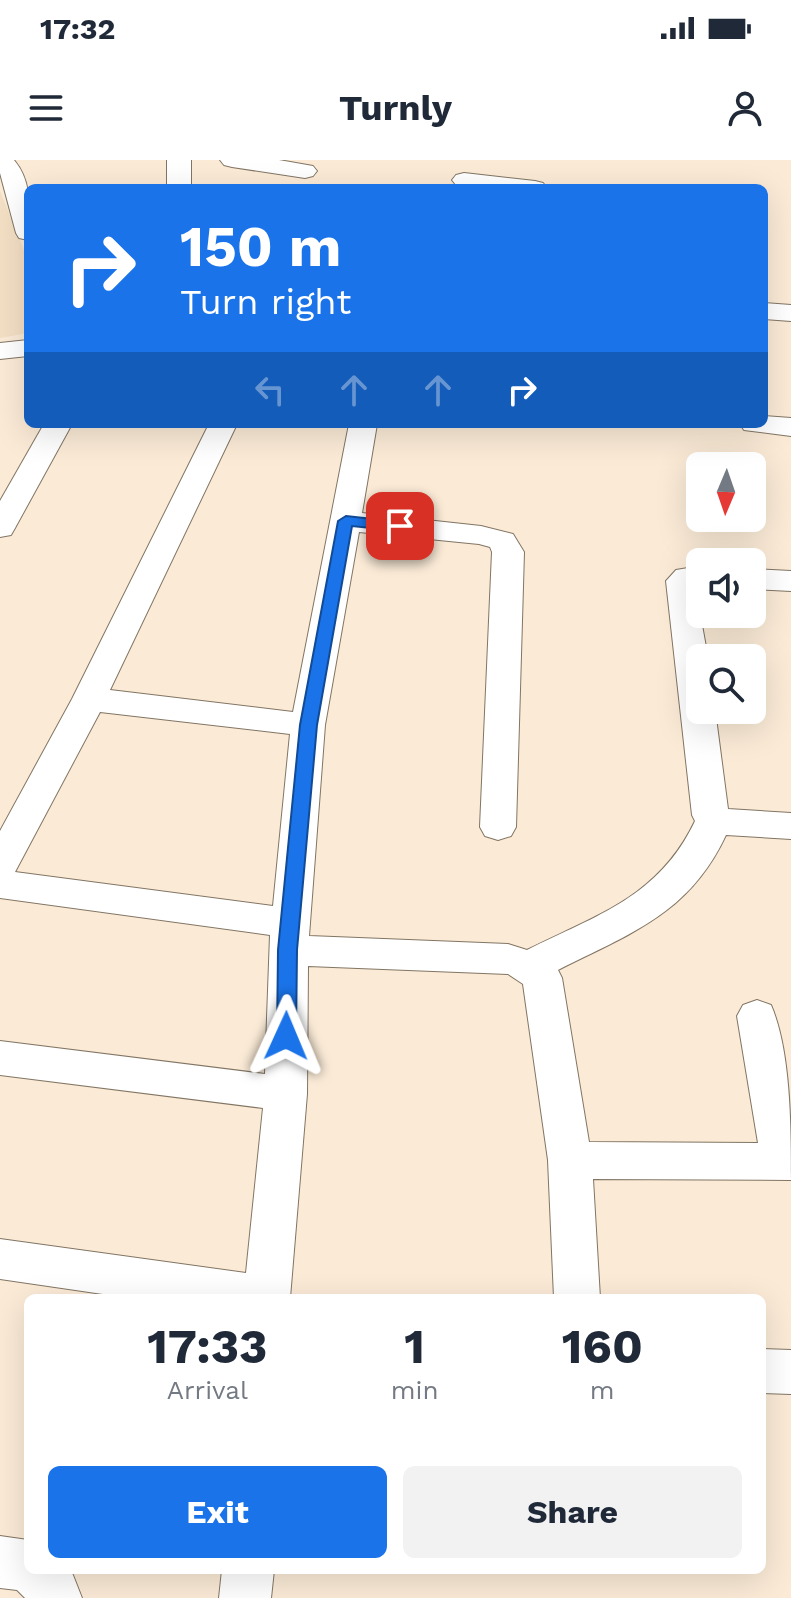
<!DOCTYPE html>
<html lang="en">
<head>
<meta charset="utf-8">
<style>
  :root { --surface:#fff; --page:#f2f2f3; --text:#1f2937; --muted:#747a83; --accent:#1a73e8 }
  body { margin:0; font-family:"Work Sans",sans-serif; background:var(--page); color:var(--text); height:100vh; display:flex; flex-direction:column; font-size:30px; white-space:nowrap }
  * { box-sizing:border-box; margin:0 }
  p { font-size:26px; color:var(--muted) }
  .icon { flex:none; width:44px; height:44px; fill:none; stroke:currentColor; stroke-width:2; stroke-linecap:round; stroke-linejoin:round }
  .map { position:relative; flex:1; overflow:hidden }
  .details { position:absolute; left:24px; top:1134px; width:742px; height:280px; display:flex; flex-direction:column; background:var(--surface); border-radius:12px; box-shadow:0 8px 32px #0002 }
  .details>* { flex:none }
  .top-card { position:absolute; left:24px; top:24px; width:744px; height:244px; border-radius:12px; box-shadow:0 8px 32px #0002; background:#1a73e8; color:#fff; overflow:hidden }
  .needle { width:52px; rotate:182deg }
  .fabs { position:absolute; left:686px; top:292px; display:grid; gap:16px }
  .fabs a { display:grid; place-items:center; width:80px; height:80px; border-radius:12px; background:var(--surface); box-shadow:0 8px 32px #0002; font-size:40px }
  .pin { position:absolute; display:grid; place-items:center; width:68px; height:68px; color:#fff; margin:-34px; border-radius:16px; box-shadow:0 4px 12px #0006 }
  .me { position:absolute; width:88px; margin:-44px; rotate:1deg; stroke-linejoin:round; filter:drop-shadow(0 0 6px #0008) }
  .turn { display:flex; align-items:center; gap:28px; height:168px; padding:0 24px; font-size:36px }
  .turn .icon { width:104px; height:104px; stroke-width:2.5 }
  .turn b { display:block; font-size:56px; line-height:68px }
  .lanes { display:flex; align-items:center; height:76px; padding:0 24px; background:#0003; justify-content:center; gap:40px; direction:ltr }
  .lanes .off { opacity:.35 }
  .eta { display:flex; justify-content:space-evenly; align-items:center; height:136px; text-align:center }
  .eta b { font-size:48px; font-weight:700; line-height:56px }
  .action { display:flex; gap:16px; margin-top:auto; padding:16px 24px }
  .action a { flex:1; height:92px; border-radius:12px; background:var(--accent); color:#fff; font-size:32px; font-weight:700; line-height:92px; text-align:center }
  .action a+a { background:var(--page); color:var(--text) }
  .status { display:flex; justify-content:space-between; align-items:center; height:56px; padding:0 40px; background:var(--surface); direction:ltr }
  .status svg { height:22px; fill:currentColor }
  header { display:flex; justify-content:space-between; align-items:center; height:104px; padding:0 24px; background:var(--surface); font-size:36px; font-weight:700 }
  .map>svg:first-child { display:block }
</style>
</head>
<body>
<div class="status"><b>17:32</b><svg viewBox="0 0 49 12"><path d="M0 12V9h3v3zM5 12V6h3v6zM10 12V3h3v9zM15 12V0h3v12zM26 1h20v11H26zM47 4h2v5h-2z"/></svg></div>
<header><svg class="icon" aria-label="menu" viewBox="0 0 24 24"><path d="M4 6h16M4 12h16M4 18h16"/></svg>Turnly<svg class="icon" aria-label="person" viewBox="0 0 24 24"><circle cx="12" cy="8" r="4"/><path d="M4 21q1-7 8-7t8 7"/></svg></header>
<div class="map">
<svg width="791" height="1438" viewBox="0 0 791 1438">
  <rect width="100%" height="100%" fill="#faead6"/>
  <!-- built -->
  <polygon fill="#f3dfc4" points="0,31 28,100 28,173 0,178"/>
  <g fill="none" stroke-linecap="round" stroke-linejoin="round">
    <defs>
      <g id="minor">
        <path d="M 0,0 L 14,0 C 34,24 28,50 28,80 L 19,78 L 16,73 L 0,13 Z"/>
        <rect x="167" y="0" width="24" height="28"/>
        <polygon points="220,0 279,0 313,6 317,11 313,16 305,18 232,7 224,5"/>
        <polygon points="464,13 535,21 543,23 547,28 472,28 456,25 452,20 456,15"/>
        <polygon points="764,143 791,145 791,161 764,159"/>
        <polygon points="28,180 28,196 0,199 0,183"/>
        <polygon points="764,256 791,258 791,276 744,270 740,264 764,264"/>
        <polygon points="44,264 72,264 15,368 11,375 0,377 0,341"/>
        <path d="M 209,264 L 237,264 L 110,530 L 293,552 L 349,264 L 377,264 L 362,353 L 481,366 L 513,374 L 524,392 L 516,667 L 511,676 L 498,680 L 485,676 L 480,667 L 492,392 L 490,387 L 479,384 L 359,372 L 325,565 L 309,776 L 508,784 L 527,790 C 597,755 659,737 695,661 L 692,655 L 666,421 L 676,410 L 700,406 L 700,454 L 708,498 L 700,498 L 700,550 L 715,550 L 728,649 L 791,653 L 791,679 L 726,675 C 689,754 631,773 558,810 L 562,818 L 589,982 L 758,983 L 737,856 L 743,845 L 757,840 L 771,845 C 791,891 791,968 791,1020 L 593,1019 L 600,1138 L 554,1138 L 548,1000 L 523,824 L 508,814 L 308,806 L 307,934 L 290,1138 L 130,1138 L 0,1119 L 0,1079 L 246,1113 L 263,948 L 0,915 L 0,881 L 265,914 L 270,775 L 0,738 L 0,671 L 72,539 ZM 100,552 L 290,574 L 273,746 L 15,712 Z"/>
        <polygon points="752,409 791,411 791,431 752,429"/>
        <polygon points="762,1189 791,1190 791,1234 762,1233"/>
        <polygon points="0,1376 28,1380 28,1410 71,1410 82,1438 25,1438 17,1430 0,1428"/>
        <polygon points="222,1410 274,1410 271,1438 219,1438"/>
      </g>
    </defs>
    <!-- minor casing -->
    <use href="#minor" stroke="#827563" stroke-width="2"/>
    <!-- minor -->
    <use href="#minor" fill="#fff" fill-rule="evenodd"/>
  </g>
  <!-- route -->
  <polygon fill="#1a73e8" stroke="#114b97" stroke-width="2" points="346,356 400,362 407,366 400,371 352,366 317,565 297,790 296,876 293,882 279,882 277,876 278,790 300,565 338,361"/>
</svg>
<div class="fabs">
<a><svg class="needle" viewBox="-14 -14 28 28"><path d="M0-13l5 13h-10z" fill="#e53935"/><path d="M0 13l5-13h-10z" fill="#747a83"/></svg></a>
<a><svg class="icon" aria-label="sound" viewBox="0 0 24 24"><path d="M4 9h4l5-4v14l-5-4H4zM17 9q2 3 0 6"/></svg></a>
<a><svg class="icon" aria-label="search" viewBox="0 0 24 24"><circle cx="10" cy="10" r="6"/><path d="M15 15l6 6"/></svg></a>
</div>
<div class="pin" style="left:400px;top:366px;background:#d93025"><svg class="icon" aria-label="arrive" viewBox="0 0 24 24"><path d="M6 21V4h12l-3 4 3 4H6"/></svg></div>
<svg class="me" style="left:286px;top:876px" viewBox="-20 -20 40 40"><path d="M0-17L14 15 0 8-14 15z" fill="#1a73e8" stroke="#fff" stroke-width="4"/></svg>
<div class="top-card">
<div class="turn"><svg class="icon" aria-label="right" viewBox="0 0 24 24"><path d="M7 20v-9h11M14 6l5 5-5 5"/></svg><div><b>150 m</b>Turn right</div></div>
<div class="lanes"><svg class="icon off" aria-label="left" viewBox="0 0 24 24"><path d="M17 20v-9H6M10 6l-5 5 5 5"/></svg><svg class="icon off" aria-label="ahead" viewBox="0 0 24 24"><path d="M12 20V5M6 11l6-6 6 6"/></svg><svg class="icon off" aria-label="ahead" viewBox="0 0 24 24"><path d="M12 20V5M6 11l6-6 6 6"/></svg><svg class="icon" aria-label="right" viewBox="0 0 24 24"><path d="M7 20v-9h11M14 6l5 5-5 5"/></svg></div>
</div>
<section class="details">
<div class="eta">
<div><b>17:33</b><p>Arrival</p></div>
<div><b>1</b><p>min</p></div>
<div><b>160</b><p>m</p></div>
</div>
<div class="action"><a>Exit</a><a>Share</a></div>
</section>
</div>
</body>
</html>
